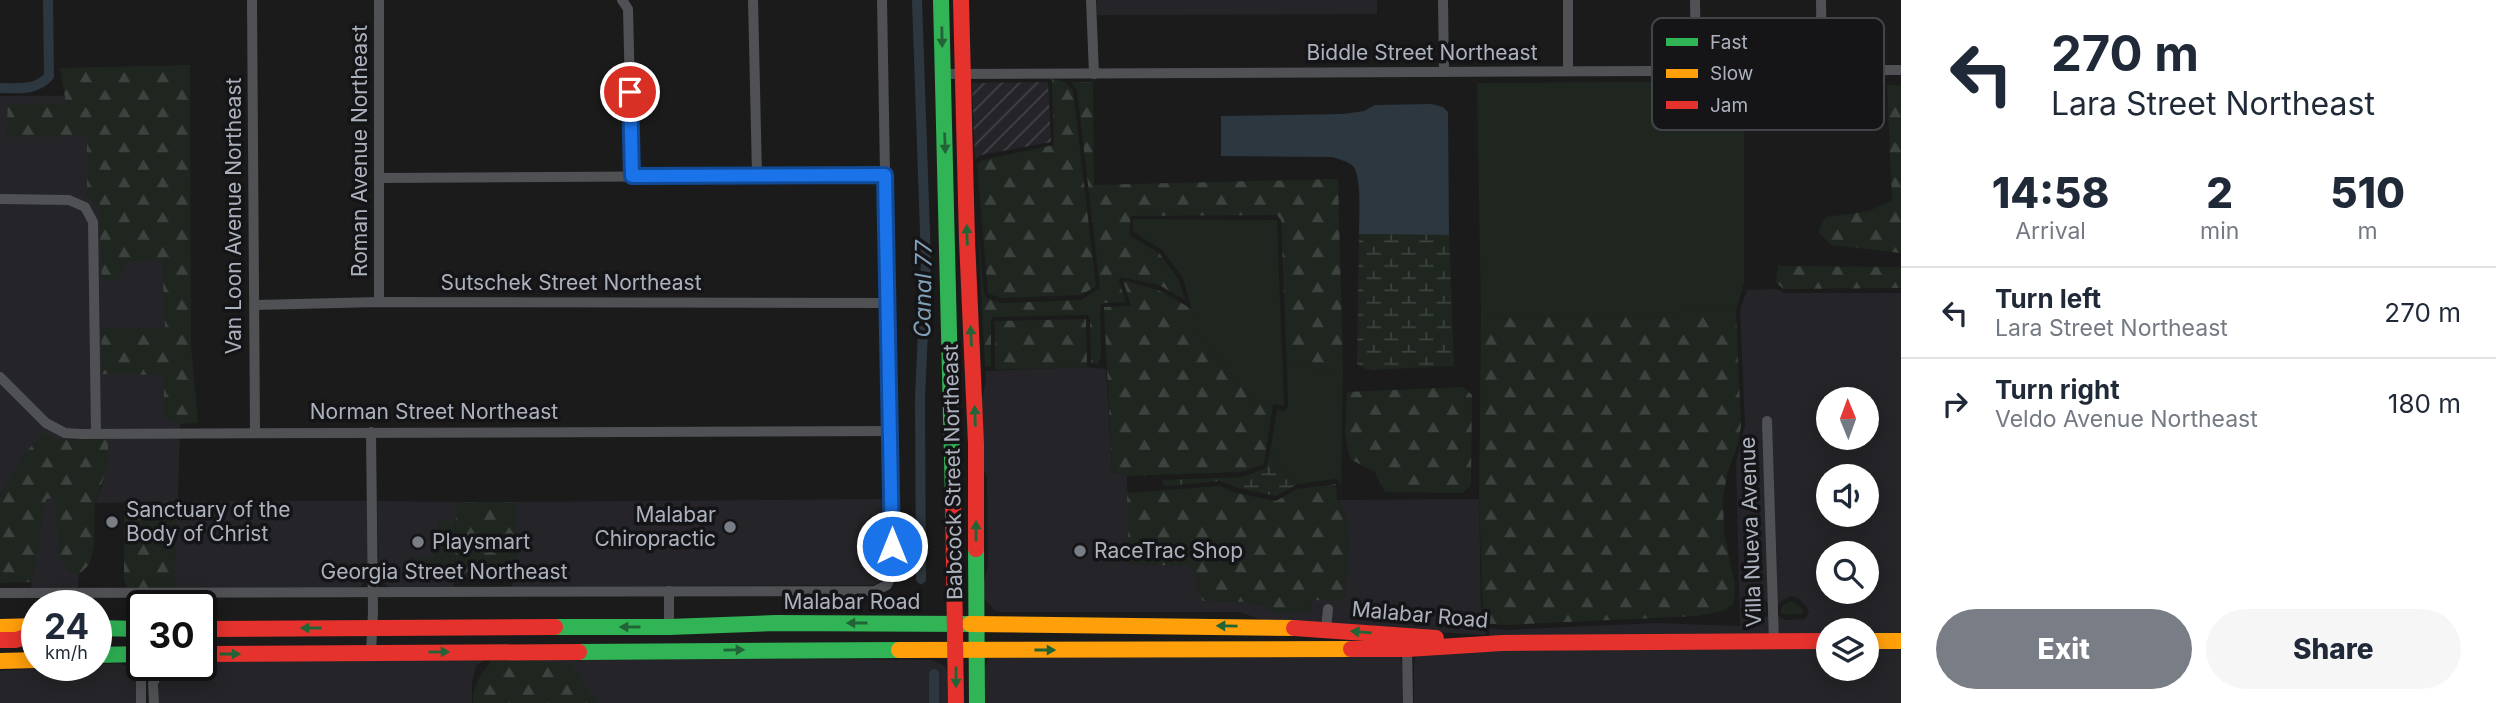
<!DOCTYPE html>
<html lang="en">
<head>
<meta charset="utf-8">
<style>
  :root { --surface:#fff; --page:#f6f6f7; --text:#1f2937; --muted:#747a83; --line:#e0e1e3; --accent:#797d85 }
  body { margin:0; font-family:Inter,sans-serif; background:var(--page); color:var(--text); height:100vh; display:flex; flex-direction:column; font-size:26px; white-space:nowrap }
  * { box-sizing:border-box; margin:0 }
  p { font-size:23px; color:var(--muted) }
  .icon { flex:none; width:38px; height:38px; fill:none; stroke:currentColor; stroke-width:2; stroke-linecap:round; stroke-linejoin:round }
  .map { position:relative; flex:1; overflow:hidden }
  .side { display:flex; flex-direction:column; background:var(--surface); width:595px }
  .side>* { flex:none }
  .guide { background:#fff; color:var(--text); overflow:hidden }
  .needle { width:46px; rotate:359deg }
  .tools { position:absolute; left:1816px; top:387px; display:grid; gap:14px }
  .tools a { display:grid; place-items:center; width:63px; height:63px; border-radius:50%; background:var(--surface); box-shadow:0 4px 18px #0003; font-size:35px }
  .speed { position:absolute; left:21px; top:590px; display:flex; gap:14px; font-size:35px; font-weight:700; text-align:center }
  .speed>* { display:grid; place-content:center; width:91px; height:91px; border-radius:50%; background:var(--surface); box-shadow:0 4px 18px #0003; line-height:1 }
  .speed small { font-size:18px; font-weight:400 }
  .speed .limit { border:4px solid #111; border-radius:10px; background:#fff; color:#111 }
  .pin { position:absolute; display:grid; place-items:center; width:60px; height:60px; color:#fff; margin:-30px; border:4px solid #fff; border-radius:50%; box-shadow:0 2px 7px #0007 }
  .me { position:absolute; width:77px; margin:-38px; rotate:0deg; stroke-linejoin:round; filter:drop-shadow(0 0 5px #0008) }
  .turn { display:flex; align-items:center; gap:24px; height:147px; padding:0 35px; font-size:32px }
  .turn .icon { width:91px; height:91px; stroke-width:2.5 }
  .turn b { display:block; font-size:49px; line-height:60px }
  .eta { display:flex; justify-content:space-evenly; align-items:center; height:119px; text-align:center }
  .eta b { font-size:42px; font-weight:800; line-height:49px }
  .button { display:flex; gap:14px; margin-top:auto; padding:14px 35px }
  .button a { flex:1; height:80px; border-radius:42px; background:var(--accent); color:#fff; font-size:28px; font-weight:800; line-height:80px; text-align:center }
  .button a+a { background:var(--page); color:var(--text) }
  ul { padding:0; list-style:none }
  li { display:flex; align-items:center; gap:21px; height:91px; padding:0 35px; border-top:2px solid var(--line) }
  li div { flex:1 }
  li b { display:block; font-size:26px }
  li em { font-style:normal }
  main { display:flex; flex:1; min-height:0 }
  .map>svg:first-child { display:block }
</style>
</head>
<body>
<main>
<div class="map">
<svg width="1901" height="703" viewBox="0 0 1901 703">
  <defs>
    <pattern id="industrial-furrows" width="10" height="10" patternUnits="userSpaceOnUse" patternTransform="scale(1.75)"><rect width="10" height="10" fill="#252529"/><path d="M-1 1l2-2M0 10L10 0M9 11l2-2" fill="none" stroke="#424246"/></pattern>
    <pattern id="forest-firs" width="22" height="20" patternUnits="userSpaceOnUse" patternTransform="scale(1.75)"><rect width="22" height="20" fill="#1e261f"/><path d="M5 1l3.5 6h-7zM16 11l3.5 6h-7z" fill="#3c433e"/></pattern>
    <pattern id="wetland-marsh" width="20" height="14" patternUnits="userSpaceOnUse" patternTransform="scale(1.75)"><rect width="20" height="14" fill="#1e261f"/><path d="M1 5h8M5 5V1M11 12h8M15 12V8" fill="none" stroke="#3c433e"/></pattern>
  </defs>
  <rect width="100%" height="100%" fill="#1b1b1c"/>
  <!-- built -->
  <g fill="#252529" fill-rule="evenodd">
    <polygon points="1097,0 1377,0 1377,14 1097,15"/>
    <polygon points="164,95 162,258 165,328 164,415 180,424 178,501 368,501 368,577 361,586 351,589 174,589 178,502 95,503 102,486 107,438 56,440 26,452 0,495 0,96"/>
    <path d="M 1777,289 L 1784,293 L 1901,293 L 1901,636 L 1867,636 L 1867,630 L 1829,630 L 1829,636 L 1490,637 L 1488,628 L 1505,630 L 1656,623 L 1740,626 L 1736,462 L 1745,426 L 1740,310 L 1747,290 ZM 1829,399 L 1867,399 L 1867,438 L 1829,438 ZM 1829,476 L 1867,476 L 1867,514 L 1829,514 ZM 1829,553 L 1867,553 L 1867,592 L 1829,592 ZM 1753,595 L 1768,602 L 1769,614 L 1765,618 L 1756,619 L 1742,615 L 1741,608 L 1746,601 ZM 1791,596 L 1798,598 L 1807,607 L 1809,612 L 1805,619 L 1785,620 L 1777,615 L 1776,609 L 1780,602 Z"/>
    <polygon points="1087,367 1106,369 1112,472 1127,476 1130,564 1190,566 1198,575 1197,592 1204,601 1248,602 1264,606 1276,613 1310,613 1312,600 1344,600 1349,544 1345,511 1337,500 1479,499 1481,610 1486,635 1267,622 1240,612 1000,612 994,610 983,597 983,585 988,567 987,475 982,468 981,405 986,380 985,371"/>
    <polygon points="55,498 69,572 79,574 78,588 31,588 45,499"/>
    <polygon points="887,499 888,572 884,579 874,585 511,587 516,578 515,502"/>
    <polygon points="377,501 456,502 454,588 389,587 383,583 379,576"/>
    <polygon points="1829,647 1829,668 1867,668 1867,647 1901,648 1901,703 1414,703 1414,667 1415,658 1422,651"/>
    <polygon points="1400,657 1403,667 1404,703 983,703 983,672 989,658"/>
    <polygon points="486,659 476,666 472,682 472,703 159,703 159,681 162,672 169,665 201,665 201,662"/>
    <polygon points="792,659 932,660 946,667 949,679 949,703 597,703 586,688 533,660"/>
    <polygon points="119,663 127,666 136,676 138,703 0,703 0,671"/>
  </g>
  <!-- industrial -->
  <polygon fill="url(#industrial-furrows)" points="1048,82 1051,142 981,155 975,160 972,83"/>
  <!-- green -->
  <g fill="#1e261f">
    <polygon points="1735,81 1744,93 1744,284 1736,310 1481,319 1477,83"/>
    <polygon points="1133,219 1277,220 1284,406 1252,400 1198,333 1183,278 1162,250 1133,232"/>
    <polygon points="1287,366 1343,370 1341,496 1340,482 1337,479 1298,484 1288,477 1270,452 1277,409 1285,411 1288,407"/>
    <polygon points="438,521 455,522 455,577 409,577 409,557 434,558 434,535 438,535"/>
    <polygon points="1756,599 1765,603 1766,612 1763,614 1745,613 1748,605"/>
    <polygon points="1791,601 1803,609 1803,614 1785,615 1780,612 1783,605"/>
  </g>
  <!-- forest -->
  <g fill="url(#forest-firs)">
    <polygon points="190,65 191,346 198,423 180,424 164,416 164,375 102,374 101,328 165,328 162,258 126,263 120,279 102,279 99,207 87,196 87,136 6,137 8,104 66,103 60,68"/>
    <polygon points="1052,79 1063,81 1073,90 1096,286 1081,295 1001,298 988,293 977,164 982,160 1054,145"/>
    <polygon points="1071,82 1093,82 1094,185 1338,179 1343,370 1287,366 1281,220 1277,215 1131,216 1129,235 1159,253 1179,280 1185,300 1159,285 1120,277 1119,282 1126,302 1104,303 1100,306 1101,358 1097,364 1091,363 1090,319 1088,315 993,317 991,321 991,366 985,367 978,226 984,294 987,298 1001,303 1081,300 1100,288 1077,90"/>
    <polygon points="1887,85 1901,85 1901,253 1831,245 1818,232 1826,217 1869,211 1892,200"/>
    <polygon points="1778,266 1901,267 1901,288 1784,289 1776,283"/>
    <polygon points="1123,280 1158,290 1192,309 1198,333 1252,400 1273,404 1264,464 1242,472 1127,476 1112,472 1104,307 1131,306"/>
    <polygon points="1736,310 1741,426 1737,447 1727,474 1723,499 1724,533 1735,585 1734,603 1723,611 1697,616 1504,625 1483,623 1479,499 1481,319"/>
    <polygon points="1086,319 1087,367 995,370 995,321"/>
    <polygon points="1463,387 1472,395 1471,485 1463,493 1385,492 1375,472 1350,459 1345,434 1347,392"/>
    <polygon points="45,432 56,440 108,438 108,465 95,503 94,546 89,565 79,574 69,572 60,558 55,498 46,499 32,582 0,583 0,495 26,452"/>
    <polygon points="1336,484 1337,501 1345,511 1349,544 1344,601 1312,600 1310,613 1276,613 1264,606 1248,602 1203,601 1197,592 1198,575 1190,566 1129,564 1127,493 1220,486 1236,493 1276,501 1297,489"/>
    <polygon points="178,501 174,589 129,589 124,581 124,504"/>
    <polygon points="456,502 515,502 516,578 455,577"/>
    <path d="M 494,658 L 572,664 L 597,703 L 473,703 C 472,685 483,671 494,658 Z"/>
  </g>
  <!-- wetland -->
  <g fill="url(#wetland-marsh)">
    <polygon points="1359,234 1449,235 1454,366 1368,370 1357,364"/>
    <polygon points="1270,452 1288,477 1298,484 1276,496 1238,488 1220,481 1165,486 1162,480 1242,477 1266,468"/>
  </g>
  <!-- water -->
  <path fill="#2d373f" d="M 1431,104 L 1443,107 L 1448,112 L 1449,235 L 1359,234 C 1359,219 1362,177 1353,166 C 1347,161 1339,159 1332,157 L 1221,156 L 1221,116 L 1343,114 L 1364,111 L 1375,105 Z"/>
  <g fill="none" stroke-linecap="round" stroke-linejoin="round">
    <!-- canal -->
    <g stroke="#2d373f" stroke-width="10">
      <polyline points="917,0 926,262 920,399 921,579"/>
      <path d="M 0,88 C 19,88 36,91 49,76 L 48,0"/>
      <polyline points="934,703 934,674"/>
    </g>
    <!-- street -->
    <g stroke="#4f5155" stroke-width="10">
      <polyline points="252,0 255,432"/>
      <polyline points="622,0 628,9 632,175"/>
      <polyline points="753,0 757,175"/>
      <polyline points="1091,0 1094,74"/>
      <polyline points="1443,0 1444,72"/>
      <polyline points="1568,0 1568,71"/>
      <polyline points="1695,0 1696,70"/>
      <polyline points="1821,0 1822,72"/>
      <polyline points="943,74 1901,70"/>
      <polyline points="380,178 885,175"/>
      <polyline points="0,199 69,200 85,207 93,222 96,433"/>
      <polyline points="379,302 379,0"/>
      <polyline points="255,305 379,302 887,303"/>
      <polyline points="0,377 46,423 65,433 81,434 891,431"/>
      <polyline points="1767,421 1774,642"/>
      <polyline points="669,591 669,627"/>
      <polyline points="0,593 875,591 887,585 892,574 882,0"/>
      <polyline points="1326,629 1328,609"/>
      <polyline points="1407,645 1408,703"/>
      <polyline points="371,653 373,612 371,432"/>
      <polyline points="141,654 141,703"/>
      <polyline points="154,703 153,684 160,665"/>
    </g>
    <!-- fast -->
    <g stroke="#30b455" stroke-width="16">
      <polyline points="941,0 953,500"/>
      <polyline points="976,549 977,703"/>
      <polyline points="555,627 669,627 775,623 970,624"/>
      <polyline points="96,628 142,629"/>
      <polyline points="579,652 899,650"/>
      <polyline points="96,655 142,654"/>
    </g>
    <!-- slow -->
    <g stroke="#ff9f0a" stroke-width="16">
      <polyline points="970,624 1294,628"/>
      <polyline points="0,627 37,626"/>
      <polyline points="1867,641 1901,641"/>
      <polyline points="899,650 1351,649"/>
      <polyline points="0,661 37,660"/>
    </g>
    <!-- jam -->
    <g stroke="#e5322d" stroke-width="16">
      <polyline points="961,0 967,240 976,444 976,549"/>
      <polyline points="953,500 956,703"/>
      <polyline points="1294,628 1436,638"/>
      <polyline points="201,629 555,627"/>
      <polyline points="0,640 16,640 37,633"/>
      <polyline points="1351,649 1407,649 1502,643 1829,641"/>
      <polyline points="201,654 579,652"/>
    </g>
  </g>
  <!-- one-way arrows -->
  <defs><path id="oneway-solid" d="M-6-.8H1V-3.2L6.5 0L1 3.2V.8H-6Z" transform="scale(1.75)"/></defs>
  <g fill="#226436">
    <use href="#oneway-solid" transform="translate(942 37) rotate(89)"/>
    <use href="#oneway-solid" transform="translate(945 143) rotate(88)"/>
    <use href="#oneway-solid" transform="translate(967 235) rotate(-92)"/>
    <use href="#oneway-solid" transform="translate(971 336) rotate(-93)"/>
    <use href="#oneway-solid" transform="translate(975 416) rotate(-92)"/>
    <use href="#oneway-solid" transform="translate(976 531) rotate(-90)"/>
    <use href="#oneway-solid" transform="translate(857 623) rotate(-180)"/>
    <use href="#oneway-solid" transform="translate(1227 626) rotate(-179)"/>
    <use href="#oneway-solid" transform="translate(630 627) rotate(180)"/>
    <use href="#oneway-solid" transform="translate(311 628) rotate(180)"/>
    <use href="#oneway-solid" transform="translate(1361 632) rotate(-175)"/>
    <use href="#oneway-solid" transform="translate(734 650) rotate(-1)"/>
    <use href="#oneway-solid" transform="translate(1045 650)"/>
    <use href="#oneway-solid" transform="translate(439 652) rotate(-1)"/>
    <use href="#oneway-solid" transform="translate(230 654)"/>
    <use href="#oneway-solid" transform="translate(956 677) rotate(90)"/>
  </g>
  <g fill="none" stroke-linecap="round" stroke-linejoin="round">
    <defs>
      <polyline id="route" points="630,92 632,176 885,175 892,546"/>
    </defs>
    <!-- route casing -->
    <use href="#route" stroke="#114b97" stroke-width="18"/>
    <!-- route -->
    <use href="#route" stroke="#1a73e8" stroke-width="12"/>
  </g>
  <!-- markers -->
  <g fill="#797d85" stroke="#151518" stroke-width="2.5">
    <circle cx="112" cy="522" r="7"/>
    <circle cx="730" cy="527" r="7"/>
    <circle cx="418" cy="542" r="7"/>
    <circle cx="1080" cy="551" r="7"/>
  </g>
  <g text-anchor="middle" stroke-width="7" stroke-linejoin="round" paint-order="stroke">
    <!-- street labels -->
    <g font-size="21" fill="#acb2bd" stroke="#151518">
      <text x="1422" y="60">Biddle Street Northeast</text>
      <text transform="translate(360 151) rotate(-90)" y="7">Roman Avenue Northeast</text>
      <text transform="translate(234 216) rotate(-90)" y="7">Van Loon Avenue Northeast</text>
      <text x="571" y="290">Sutschek Street Northeast</text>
      <text x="434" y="419">Norman Street Northeast</text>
      <text transform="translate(953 472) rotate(-91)" y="7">Babcock Street Northeast</text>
      <text transform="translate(1751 532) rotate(-92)" y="7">Villa Nueva Avenue</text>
      <text x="444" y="579">Georgia Street Northeast</text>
      <text x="852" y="609">Malabar Road</text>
      <text transform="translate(1420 615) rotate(5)" y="7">Malabar Road</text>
    </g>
    <!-- poi labels -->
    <g font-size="21" fill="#acb2bd" stroke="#151518" text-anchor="start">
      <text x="126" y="517">Sanctuary of the<tspan x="126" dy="24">Body of Christ</tspan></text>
      <text x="716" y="522" text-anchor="end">Malabar<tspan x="716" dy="24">Chiropractic</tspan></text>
      <text x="432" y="549">Playsmart</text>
      <text x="1094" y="558">RaceTrac Shop</text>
    </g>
    <!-- water labels -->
    <g font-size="23" font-style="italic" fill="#81a1b9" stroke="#151518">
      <text transform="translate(923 289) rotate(-89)" y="8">Canal 77</text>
    </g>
  </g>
  <!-- legend -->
  <rect x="1652" y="18" width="232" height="112" rx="10" fill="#151518" stroke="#42444a" stroke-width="2"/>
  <rect x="1666" y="38" width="32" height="8" fill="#30b455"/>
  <rect x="1666" y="69" width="32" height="9" fill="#ff9f0a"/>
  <rect x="1666" y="101" width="32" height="8" fill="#e5322d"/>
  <g font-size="19" fill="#acb2bd">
    <text x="1710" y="49">Fast</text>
    <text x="1710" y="80">Slow</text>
    <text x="1710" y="112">Jam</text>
  </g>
</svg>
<div class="tools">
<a><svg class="needle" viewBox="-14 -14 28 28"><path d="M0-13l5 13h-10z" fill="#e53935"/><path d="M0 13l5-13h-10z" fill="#747a83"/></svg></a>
<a><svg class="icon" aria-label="sound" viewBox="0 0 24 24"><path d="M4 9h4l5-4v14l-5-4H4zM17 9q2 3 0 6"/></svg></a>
<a><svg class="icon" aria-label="search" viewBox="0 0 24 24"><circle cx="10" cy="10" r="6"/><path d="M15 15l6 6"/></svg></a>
<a><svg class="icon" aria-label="layers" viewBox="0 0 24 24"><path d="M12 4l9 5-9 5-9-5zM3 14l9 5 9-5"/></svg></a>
</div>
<div class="speed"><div>24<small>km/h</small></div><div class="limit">30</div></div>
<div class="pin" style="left:630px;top:92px;background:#d93025"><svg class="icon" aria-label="arrive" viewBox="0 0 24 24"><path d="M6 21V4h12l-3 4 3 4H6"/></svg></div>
<svg class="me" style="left:892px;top:546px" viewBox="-20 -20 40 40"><circle r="17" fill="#1a73e8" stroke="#fff" stroke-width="3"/><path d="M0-11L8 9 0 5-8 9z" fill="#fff"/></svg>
</div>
<section class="side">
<div class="guide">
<div class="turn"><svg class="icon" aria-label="left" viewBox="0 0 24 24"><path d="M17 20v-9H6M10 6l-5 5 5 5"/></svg><div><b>270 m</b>Lara Street Northeast</div></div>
</div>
<div class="eta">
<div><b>14:58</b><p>Arrival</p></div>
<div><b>2</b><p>min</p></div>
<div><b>510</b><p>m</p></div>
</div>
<ul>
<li><svg class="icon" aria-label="left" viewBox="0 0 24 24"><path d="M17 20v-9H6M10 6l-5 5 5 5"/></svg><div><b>Turn left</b><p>Lara Street Northeast</p></div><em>270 m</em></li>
<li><svg class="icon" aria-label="right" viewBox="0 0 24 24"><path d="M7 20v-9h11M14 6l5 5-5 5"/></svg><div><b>Turn right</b><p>Veldo Avenue Northeast</p></div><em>180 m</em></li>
</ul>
<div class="button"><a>Exit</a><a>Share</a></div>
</section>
</main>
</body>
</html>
